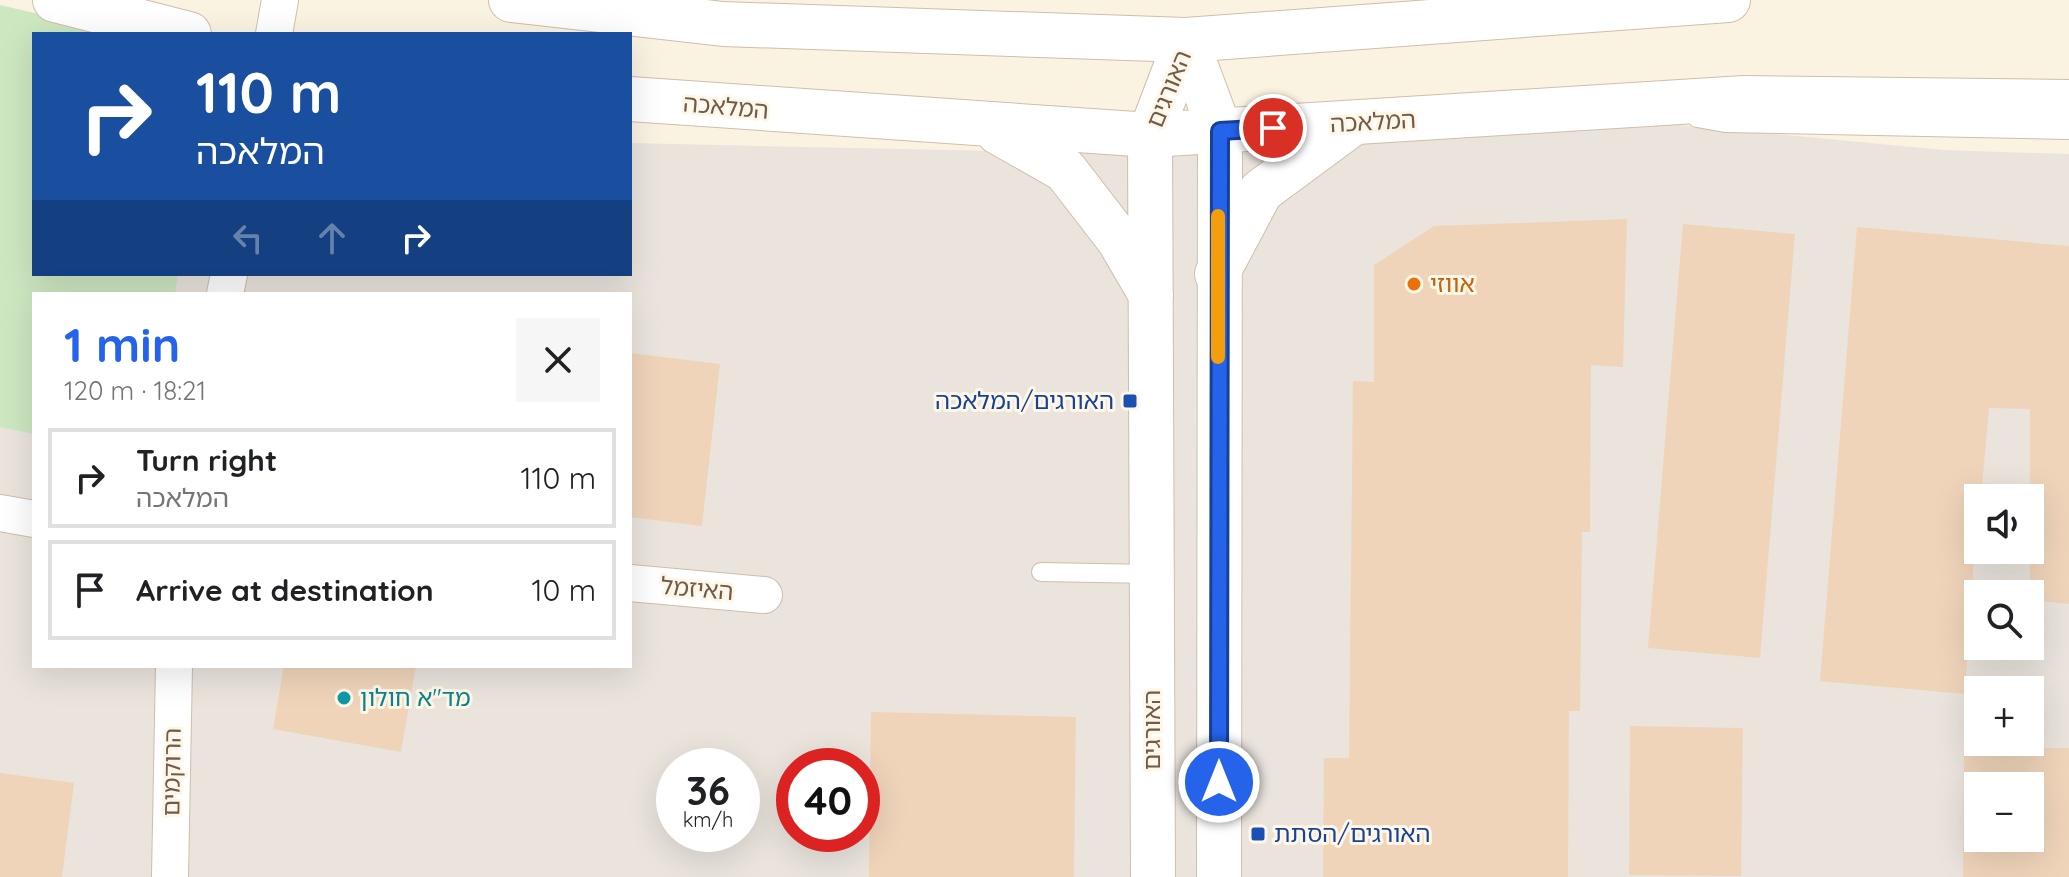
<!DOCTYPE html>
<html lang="en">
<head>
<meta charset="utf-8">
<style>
  :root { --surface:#fff; --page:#f6f6f6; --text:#202124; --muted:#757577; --line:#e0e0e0; --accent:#2563eb }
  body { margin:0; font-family:Quicksand,"Noto Sans Hebrew",sans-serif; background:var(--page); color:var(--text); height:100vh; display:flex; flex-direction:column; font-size:30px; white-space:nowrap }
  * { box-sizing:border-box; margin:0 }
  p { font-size:26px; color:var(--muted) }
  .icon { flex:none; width:44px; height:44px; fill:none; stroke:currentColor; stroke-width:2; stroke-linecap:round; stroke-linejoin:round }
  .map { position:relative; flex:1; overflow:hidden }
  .details { position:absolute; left:32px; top:292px; width:600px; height:376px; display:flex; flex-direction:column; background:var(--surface); border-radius:0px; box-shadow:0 8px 32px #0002 }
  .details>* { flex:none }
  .banner { position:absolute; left:32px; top:32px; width:600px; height:244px; border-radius:0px; box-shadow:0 8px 32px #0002; background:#1a4fa0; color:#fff; overflow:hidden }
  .tools { position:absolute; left:1964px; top:484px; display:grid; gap:16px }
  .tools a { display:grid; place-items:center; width:80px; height:80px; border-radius:0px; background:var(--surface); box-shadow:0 8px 32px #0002; font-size:40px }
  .speed { position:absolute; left:656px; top:748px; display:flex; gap:16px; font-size:40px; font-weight:700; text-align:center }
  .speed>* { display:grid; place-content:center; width:104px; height:104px; border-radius:50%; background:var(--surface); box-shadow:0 8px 32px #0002; line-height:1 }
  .speed small { font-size:20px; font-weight:400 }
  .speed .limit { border:12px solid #d22; background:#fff; color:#111 }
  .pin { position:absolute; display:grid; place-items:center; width:68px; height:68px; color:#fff; margin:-34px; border:4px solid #fff; border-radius:50%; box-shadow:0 2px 8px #0007 }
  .me { position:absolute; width:88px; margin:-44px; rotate:0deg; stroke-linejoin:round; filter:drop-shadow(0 0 6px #0008) }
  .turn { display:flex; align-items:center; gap:28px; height:168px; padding:0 32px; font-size:36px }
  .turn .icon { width:104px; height:104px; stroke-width:2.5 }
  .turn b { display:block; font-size:56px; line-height:68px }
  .lanes { display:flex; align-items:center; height:76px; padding:0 32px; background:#0003; justify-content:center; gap:40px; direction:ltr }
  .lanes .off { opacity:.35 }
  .round { display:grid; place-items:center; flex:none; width:84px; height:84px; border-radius:0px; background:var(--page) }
  .summary { display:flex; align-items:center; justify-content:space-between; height:136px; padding:0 32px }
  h1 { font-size:48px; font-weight:700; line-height:60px; color:var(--accent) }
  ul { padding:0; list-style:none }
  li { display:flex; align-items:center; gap:24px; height:100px; margin:0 16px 12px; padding:0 16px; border:4px solid var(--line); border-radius:0px }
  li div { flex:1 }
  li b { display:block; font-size:30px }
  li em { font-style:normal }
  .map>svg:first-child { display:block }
</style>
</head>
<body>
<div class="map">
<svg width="2069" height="877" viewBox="0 0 2069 877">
  <rect width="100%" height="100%" fill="#fbf3e2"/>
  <!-- industrial -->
  <path fill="#eae4dd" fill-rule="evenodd" d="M 0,41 L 34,274 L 630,274 L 630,143 L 1178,155 L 1627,120 L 1944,150 L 2069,154 L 2069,877 L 0,877 ZM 34,294 L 630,294 L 630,666 L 34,666 ZM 1978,498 L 2030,498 L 2030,550 L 1978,550 ZM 1978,594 L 2030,594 L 2030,646 L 1978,646 ZM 1978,690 L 2030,690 L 2030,742 L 1978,742 ZM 674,766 L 742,766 L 742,834 L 674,834 ZM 794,766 L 862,766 L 862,834 L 794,834 ZM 1978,786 L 2030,786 L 2030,838 L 1978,838 Z"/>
  <!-- green -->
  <polygon fill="#cde7c1" points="0,5 125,34 34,34 34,274 178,274 175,294 34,294 34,434 0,427"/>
  <!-- building -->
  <g fill="#efd4ba" fill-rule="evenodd">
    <polygon points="1627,219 1623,367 1591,365 1590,532 1582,532 1580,711 1569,711 1568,877 1323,877 1324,758 1349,758 1353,381 1374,382 1374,265 1434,226"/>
    <polygon points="1683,224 1795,234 1760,658 1648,648"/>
    <polygon points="1857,227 2069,246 2069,604 2030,600 2030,409 1989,408 1981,498 1978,498 1965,694 1820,681"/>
    <polygon points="630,353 720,364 702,526 630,517"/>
    <polygon points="284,666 416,666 401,752 273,729"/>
    <polygon points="871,712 1076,717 1074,877 869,877"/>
    <polygon points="1630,726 1743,728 1741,876 1629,875"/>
    <path d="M 1964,747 L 2069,748 L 2069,877 L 1963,877 ZM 1978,786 L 2030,786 L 2030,838 L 1978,838 Z"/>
    <polygon points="0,773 74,783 62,877 0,877"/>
  </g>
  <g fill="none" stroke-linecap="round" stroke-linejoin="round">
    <defs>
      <g id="service">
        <polyline points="1697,118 1725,123 2069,130"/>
        <polyline points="1041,572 1152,574"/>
      </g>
      <g id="minor">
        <polyline points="274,34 280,0"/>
        <polyline points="225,294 229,274"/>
        <polyline points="0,513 34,519"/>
        <polyline points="630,583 764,595"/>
        <polyline points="170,877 174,666"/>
      </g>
      <g id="tertiary">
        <polyline points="1186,40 1220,131 1219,877"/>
        <polyline points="1153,877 1150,135 1186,40"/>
      </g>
      <g id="secondary">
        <polyline points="55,0 189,34"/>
        <polyline points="511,0 723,24 1186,40 1728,0"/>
        <polyline points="630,99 1150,135 1744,98 2069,102"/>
        <polyline points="998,132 1065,170 1119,240 1151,295"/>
        <polyline points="1217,274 1261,191 1353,123"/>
      </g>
    </defs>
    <!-- service casing -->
    <use href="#service" stroke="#cebeac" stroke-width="20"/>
    <!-- minor casing -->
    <use href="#minor" stroke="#cebeac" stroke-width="38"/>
    <!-- tertiary casing -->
    <use href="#tertiary" stroke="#cebeac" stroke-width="46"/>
    <!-- secondary casing -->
    <use href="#secondary" stroke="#d0bea9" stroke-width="46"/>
    <!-- service -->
    <use href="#service" stroke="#fff" stroke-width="18"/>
    <!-- minor -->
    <use href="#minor" stroke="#fff" stroke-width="36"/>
    <!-- tertiary -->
    <use href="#tertiary" stroke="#fff" stroke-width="44"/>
    <!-- secondary -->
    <use href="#secondary" stroke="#fff" stroke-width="44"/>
  </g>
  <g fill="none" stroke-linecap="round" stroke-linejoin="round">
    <defs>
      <polyline id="route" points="1219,782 1220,131 1273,128"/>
    </defs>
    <!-- route casing -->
    <use href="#route" stroke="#184099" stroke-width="20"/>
    <!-- route -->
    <use href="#route" stroke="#2563eb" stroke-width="14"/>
    <!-- slow -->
    <polyline stroke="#f59e0b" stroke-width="14" points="1218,357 1218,216"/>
  </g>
  <!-- markers -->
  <circle fill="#e8710a" stroke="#fef7e7" stroke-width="3" cx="1414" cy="284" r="8"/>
  <g fill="#1a4fb4" stroke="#fef7e7" stroke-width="3">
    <rect x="1122" y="393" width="16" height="16" rx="4"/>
    <rect x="1250" y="826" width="16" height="16" rx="4"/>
  </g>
  <circle fill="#0f9aa8" stroke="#fef7e7" stroke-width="3" cx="344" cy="698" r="8"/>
  <g text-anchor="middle" stroke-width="6" stroke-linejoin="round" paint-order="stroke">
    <!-- street labels -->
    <g font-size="24" fill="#715b4a" stroke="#fef7e7">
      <text transform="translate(1169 89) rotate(-68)" y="8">האורגים</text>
      <text transform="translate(726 107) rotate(5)" y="8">המלאכה</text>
      <text transform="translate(1373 122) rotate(-3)" y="8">המלאכה</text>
      <text transform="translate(697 589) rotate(5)" y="8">האיזמל</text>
      <text transform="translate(1152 730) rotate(-90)" y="8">האורגים</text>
      <text transform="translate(172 772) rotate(-89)" y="8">הרוקמים</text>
    </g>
    <!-- food labels -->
    <g font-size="24" fill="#c56008" stroke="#fef7e7" text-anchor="start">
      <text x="1430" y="292">אווזי</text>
    </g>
    <!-- transit labels -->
    <g font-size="24" fill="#164399" stroke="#fef7e7" text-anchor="end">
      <text x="1114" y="409">האורגים/המלאכה</text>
      <text x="1274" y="842" text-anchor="start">האורגים/הסתת</text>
    </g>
    <!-- culture labels -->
    <g font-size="24" fill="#0d838f" stroke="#fef7e7" text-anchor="start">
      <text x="360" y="706">מד"א חולון</text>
    </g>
  </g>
</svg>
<div class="tools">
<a><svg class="icon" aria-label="sound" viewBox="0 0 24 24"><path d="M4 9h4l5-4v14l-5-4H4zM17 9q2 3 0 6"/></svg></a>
<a><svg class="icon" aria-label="search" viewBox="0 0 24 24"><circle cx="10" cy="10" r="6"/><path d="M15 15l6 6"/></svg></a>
<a>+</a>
<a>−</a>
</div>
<div class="speed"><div>36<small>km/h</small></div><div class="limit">40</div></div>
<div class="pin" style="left:1273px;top:128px;background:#d93025"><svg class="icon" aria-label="arrive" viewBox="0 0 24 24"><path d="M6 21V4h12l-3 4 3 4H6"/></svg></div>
<svg class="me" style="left:1219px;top:782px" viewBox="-20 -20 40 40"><circle r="17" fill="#2563eb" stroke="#fff" stroke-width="3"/><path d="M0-11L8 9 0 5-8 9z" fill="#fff"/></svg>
<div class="banner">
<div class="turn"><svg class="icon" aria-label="right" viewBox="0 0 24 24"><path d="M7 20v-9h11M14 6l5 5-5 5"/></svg><div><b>110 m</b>המלאכה</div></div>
<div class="lanes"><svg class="icon off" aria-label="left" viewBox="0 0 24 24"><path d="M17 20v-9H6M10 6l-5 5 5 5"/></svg><svg class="icon off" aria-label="ahead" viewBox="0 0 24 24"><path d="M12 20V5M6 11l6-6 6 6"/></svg><svg class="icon" aria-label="right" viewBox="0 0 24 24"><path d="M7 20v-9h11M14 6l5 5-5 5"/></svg></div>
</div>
<section class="details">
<div class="summary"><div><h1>1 min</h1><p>120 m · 18:21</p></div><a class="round"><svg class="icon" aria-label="close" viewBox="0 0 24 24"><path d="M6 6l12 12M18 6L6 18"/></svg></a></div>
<ul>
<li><svg class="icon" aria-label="right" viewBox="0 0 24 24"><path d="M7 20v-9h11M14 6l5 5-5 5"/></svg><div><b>Turn right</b><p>המלאכה</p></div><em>110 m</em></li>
<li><svg class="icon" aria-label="arrive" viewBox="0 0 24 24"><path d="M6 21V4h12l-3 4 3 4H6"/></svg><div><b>Arrive at destination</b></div><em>10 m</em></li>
</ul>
</section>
</div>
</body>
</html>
